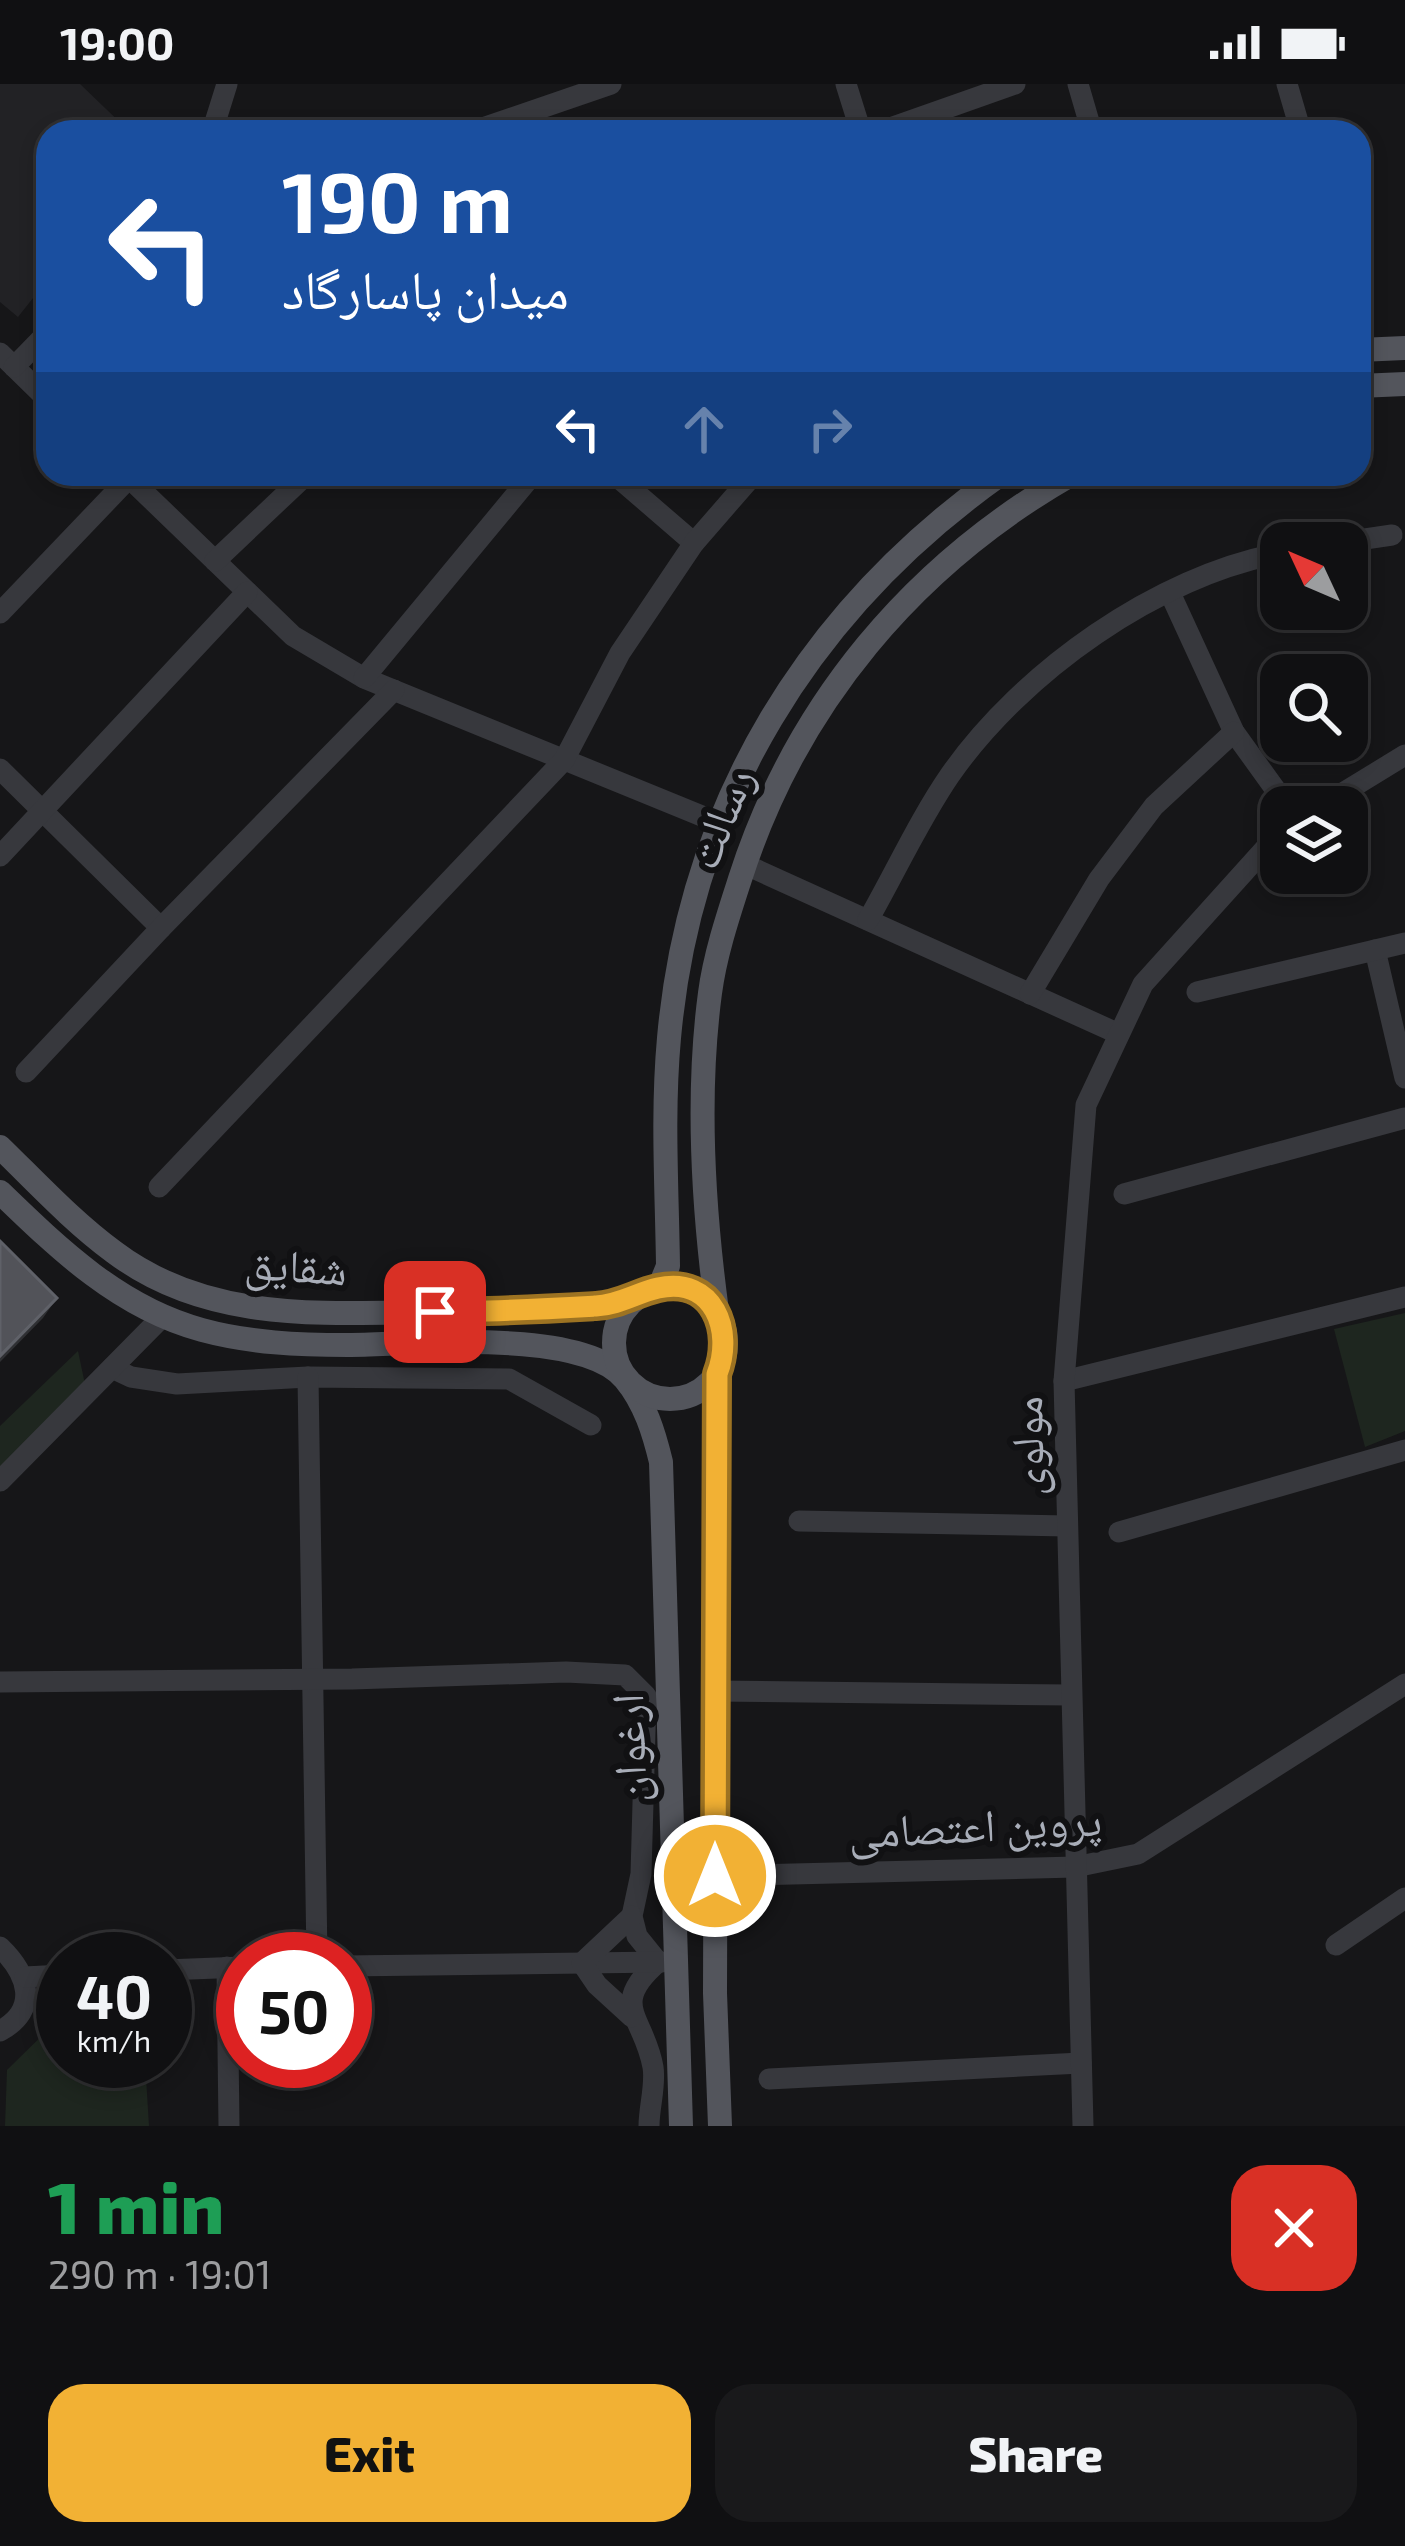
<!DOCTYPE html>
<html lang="en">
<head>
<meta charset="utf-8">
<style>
  :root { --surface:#101012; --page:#19191b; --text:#f1f3f6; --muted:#9c9d9f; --line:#303032; --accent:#f2b134 }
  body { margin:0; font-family:"Exo 2","Noto Naskh Arabic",sans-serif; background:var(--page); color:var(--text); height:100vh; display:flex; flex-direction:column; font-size:45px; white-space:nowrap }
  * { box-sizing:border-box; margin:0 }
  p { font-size:39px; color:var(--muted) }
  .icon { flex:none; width:66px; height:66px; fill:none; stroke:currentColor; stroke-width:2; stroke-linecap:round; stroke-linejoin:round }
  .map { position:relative; height:2042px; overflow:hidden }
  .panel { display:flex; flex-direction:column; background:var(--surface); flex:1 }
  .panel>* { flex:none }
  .hud { position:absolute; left:36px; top:36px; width:1335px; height:366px; border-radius:36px; box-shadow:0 6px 18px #0003,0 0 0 3px var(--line); background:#1a4fa0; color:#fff; overflow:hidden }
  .needle { width:78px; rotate:314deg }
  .buttons { position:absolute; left:1260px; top:438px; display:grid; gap:24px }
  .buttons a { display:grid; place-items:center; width:108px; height:108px; border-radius:24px; background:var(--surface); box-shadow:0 6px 18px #0003,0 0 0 3px var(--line); font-size:60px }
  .speed { position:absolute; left:36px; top:1848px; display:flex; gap:24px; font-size:60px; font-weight:700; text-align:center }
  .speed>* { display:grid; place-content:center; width:156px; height:156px; border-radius:50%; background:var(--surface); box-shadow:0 6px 18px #0003,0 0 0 3px var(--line); line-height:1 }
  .speed small { font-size:30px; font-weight:400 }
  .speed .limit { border:18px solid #d22; background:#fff; color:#111 }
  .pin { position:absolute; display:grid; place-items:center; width:102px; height:102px; color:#fff; margin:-51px; border-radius:24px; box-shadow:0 6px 18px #0006 }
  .me { position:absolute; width:132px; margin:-66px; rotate:0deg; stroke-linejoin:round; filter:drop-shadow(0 0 9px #0008) }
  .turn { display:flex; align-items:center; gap:42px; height:252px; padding:0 48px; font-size:54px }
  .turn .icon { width:156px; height:156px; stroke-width:2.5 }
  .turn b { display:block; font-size:84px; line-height:102px }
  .lanes { display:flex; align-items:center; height:114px; padding:0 48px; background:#0003; justify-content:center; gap:60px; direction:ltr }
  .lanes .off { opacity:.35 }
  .round { display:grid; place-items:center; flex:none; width:126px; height:126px; border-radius:36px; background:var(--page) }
  .headline { display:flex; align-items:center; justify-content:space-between; height:204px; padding:0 48px }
  h1 { font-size:72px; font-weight:800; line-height:90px; color:#1e9e55 }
  .cta { display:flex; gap:24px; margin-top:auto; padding:24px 48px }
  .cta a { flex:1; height:138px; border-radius:36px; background:var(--accent); color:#111; font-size:48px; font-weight:800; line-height:138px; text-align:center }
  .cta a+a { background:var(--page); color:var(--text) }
  .status { display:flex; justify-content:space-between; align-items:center; height:84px; padding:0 60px; background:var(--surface); direction:ltr }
  .status svg { height:33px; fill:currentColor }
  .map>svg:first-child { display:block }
</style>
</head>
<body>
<div class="status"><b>19:00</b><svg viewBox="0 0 49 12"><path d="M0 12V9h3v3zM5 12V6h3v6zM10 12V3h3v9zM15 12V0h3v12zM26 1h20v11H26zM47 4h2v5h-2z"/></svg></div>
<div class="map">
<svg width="1405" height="2042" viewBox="0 0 1405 2042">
  <rect width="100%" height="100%" fill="#161618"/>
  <!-- built -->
  <polygon fill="#222225" points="0,0 80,0 130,48 48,48 48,195 18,233 0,218"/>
  <!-- green -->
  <g fill="#1e261f">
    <polygon points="1405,1229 1405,1347 1365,1363 1334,1245"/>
    <polygon points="78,1267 86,1305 0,1398 0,1342"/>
    <polygon points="58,1936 63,1936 63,1977 145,1977 149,2042 5,2042 7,1986"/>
  </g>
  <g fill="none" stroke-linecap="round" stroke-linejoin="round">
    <!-- minor -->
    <g stroke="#37383d" stroke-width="21">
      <polyline points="846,0 861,48"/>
      <polyline points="1078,0 1092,48"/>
      <polyline points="1287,0 1301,48"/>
      <polyline points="212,48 227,0"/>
      <polyline points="471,48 611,0"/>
      <polyline points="879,48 1015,0"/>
      <polyline points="0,269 48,316"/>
      <polyline points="14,283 48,248"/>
      <polyline points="125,390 293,552 364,594 719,739"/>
      <polyline points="614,390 694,459"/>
      <polyline points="1338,459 1392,451"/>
      <polyline points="215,477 307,390"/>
      <polyline points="1170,509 1234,648 1288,723"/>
      <polyline points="0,529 129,394"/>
      <polyline points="364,594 533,390"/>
      <polyline points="0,685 161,844"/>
      <polyline points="1320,723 1405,671"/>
      <polyline points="0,772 247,508"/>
      <polyline points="744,780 1119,950"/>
      <path d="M 868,836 C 895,789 919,736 950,691 C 1022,588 1157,492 1281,469"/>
      <polyline points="1375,866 1405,994"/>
      <polyline points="1197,908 1405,859"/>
      <polyline points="1030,910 1099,795 1154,722 1234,648"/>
      <polyline points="26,988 161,844 394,606"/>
      <polyline points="159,1103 564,676 620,569 694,459 754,390"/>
      <polyline points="1124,1110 1405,1034"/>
      <polyline points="112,1284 131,1293 177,1300 308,1293 509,1295 591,1341"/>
      <polyline points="308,1293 317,1875"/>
      <polyline points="1064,1297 1405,1213"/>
      <polyline points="0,1397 162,1233"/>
      <polyline points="799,1437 1067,1442"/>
      <polyline points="1119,1448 1405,1366"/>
      <path d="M 0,1598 L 352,1595 L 566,1588 L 625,1591 L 646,1612 L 641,1790 L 632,1832 L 637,1852 L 658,1878 C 608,1922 644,1932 653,1983 C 656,2001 649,2023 649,2042"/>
      <polyline points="715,1607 1071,1611"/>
      <polyline points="715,1792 1075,1783 1138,1770 1405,1600"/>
      <polyline points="1336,1861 1405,1814"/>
      <path d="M 0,1863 C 27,1889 41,1925 0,1947"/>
      <polyline points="345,1882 662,1878"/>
      <polyline points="227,1883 229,2042"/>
      <polyline points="165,1886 243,1883"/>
      <polyline points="25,1893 63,1891"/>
      <polyline points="632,1933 597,1901 582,1879 632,1832"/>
      <polyline points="769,1995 1081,1979"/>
      <polyline points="1083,2042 1064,1297 1086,1021 1143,900 1281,747"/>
    </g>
    <!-- major -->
    <g stroke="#53555c" stroke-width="24">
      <polyline points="1359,266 1405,264"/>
      <polyline points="1359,302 1405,300"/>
      <path d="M 0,1063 C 37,1099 73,1138 114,1168 C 212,1242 332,1228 448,1228 C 499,1228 591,1229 638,1213"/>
      <path d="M 0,1108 C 60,1166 120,1224 202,1246 C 250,1259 299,1261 348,1261 C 411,1261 582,1243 625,1295 C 645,1319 654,1349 661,1378 L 681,2042"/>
      <circle cx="670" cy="1259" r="56"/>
      <path d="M 659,1204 L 668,1182 C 667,1106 662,1030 669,954 C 690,719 810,525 1001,390"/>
      <path d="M 717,1227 C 703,1123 696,1014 710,909 C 715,871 728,832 740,795 C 796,620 913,481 1072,390"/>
      <polyline points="717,1290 715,1909 720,2042"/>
    </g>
  </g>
  <!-- shaded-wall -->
  <polygon fill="#2f3033" points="57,1214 43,1234 0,1278 0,1272"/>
  <!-- building -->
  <polygon fill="#525359" stroke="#5f6168" stroke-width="3" points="0,1157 57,1214 0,1272"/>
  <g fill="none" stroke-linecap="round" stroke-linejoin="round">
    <defs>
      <path id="route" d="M 435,1228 C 489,1228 542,1225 596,1222 C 619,1221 636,1209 658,1204 C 714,1192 734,1247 717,1290 L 715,1792"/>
    </defs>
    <!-- route casing -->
    <use href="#route" stroke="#9d7322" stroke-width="30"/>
    <!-- route -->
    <use href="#route" stroke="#f2b134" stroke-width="21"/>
  </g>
  <g text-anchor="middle" stroke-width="12" stroke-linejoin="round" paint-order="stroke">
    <!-- street labels -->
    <g font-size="45" fill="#a8adb8" stroke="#111113">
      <text transform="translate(720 734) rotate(-68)" y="16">رسالت</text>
      <text transform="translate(296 1182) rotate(4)" y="16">شقایق</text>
      <text transform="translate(1027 1362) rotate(-91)" y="16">مولوی</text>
      <text transform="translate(629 1664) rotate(-92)" y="16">ارغوان</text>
      <text transform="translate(975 1742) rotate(-3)" y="16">پروین اعتصامی</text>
    </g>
  </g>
</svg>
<div class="buttons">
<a><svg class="needle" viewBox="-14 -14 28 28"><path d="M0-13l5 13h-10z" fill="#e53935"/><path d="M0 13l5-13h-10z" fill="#9c9d9f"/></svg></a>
<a><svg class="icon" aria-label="search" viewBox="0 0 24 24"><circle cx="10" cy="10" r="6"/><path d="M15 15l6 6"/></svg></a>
<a><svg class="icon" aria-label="layers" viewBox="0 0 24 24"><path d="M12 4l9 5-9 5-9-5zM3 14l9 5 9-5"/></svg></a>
</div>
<div class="speed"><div>40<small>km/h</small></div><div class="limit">50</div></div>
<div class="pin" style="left:435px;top:1228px;background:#d93025"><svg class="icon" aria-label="arrive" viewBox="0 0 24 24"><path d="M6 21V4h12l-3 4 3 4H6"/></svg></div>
<svg class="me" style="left:715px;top:1792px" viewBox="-20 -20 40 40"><circle r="17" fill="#f2b134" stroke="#fff" stroke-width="3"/><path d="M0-11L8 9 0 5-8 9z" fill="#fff"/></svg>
<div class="hud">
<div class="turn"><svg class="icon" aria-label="left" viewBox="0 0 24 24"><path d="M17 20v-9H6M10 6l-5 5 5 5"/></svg><div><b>190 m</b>میدان پاسارگاد</div></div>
<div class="lanes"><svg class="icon" aria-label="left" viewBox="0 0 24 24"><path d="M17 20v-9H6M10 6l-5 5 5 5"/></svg><svg class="icon off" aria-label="ahead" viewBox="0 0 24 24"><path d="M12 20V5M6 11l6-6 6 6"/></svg><svg class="icon off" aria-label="right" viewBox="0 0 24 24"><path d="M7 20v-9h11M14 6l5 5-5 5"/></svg></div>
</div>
</div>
<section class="panel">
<div class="headline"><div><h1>1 min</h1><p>290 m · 19:01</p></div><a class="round" style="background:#d93025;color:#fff"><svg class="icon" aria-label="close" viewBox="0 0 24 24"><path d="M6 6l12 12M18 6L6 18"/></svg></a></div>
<div class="cta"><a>Exit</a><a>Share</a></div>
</section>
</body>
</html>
